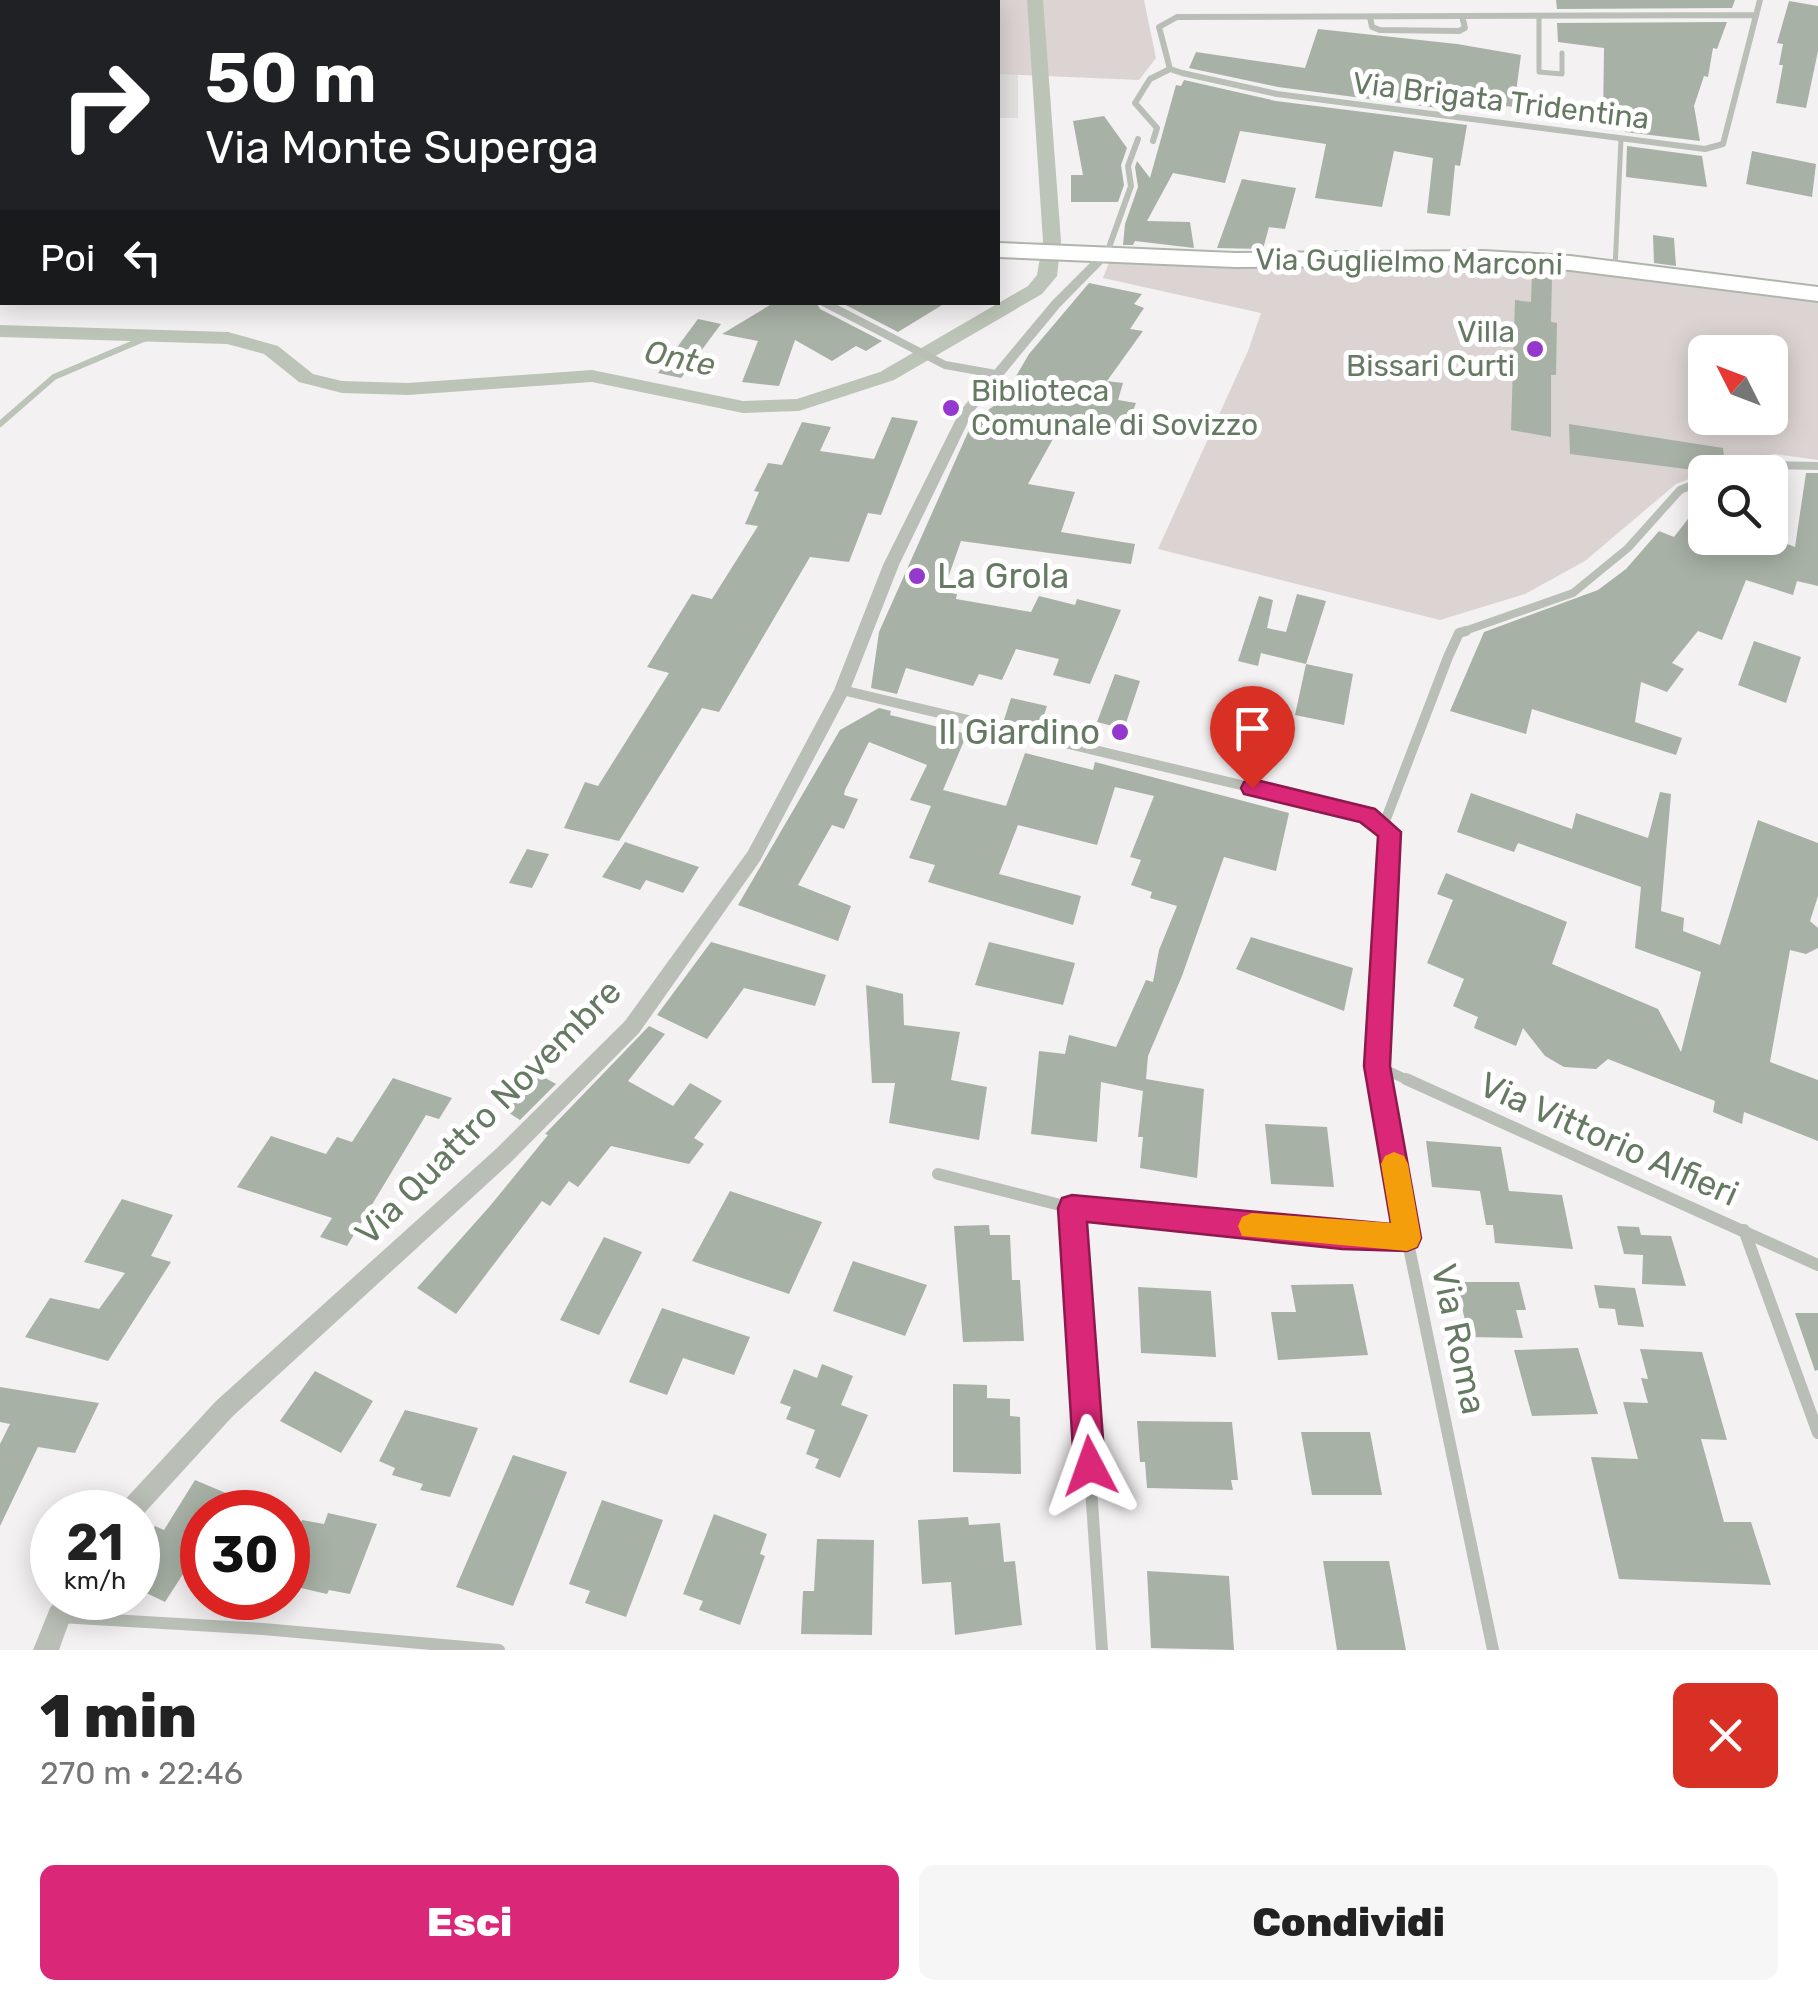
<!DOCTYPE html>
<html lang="it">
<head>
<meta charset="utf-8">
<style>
  :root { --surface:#fff; --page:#f6f6f6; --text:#222; --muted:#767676; --accent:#db2777 }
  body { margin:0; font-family:Rubik,sans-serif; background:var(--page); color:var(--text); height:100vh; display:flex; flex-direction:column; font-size:38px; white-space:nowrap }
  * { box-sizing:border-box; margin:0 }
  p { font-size:32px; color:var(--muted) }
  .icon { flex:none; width:55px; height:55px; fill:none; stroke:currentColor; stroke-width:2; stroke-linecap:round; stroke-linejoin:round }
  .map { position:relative; height:1650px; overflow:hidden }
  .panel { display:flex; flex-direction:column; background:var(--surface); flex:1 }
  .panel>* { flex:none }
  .guide { position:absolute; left:0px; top:0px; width:1000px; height:305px; box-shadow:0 5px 25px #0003; background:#202124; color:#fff; overflow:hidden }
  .needle { width:65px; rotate:312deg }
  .tools { position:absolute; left:1688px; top:335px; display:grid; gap:20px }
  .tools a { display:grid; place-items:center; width:100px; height:100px; border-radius:15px; background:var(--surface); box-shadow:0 5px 25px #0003; font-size:50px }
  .speed { position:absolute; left:30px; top:1490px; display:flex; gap:20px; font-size:50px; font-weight:700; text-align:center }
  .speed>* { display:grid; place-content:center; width:130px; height:130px; border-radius:50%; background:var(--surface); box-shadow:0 5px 25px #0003; line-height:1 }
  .speed small { font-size:25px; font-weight:400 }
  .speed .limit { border:15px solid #d22; background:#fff; color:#111 }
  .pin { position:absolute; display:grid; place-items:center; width:85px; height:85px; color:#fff; margin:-102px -42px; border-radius:50% 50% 50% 0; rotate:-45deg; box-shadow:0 0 10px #0007 }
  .pin .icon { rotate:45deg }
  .me { position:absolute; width:110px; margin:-55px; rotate:356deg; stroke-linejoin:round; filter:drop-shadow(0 0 8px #0008) }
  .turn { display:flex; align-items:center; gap:35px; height:210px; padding:0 40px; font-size:45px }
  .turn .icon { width:130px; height:130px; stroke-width:2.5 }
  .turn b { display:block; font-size:70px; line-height:85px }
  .then { display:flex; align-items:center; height:95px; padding:0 40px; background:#0003; gap:20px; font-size:38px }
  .round { display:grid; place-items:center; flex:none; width:105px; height:105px; border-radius:15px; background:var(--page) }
  .summary { display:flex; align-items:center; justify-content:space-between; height:170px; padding:0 40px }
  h1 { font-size:60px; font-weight:800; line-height:75px }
  .primary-button { display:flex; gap:20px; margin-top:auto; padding:20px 40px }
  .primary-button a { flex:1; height:115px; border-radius:15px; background:var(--accent); color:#fff; font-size:40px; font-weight:800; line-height:115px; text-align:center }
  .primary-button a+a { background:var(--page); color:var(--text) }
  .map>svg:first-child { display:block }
</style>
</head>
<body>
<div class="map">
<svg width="1818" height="1650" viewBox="0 0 1818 1650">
  <rect width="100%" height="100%" fill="#f4f1f3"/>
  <!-- built -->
  <rect fill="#e3e2e1" x="998" y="72" width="20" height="46"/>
  <!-- green -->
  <g fill="#dbd4d3" fill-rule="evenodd">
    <polygon points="121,0 553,0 556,2 135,2"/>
    <polygon points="953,0 1144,0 1156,58 1139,80 998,74 998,2"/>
    <path d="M 1110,260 L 1503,264 L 1568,268 L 1818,298 L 1818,460 L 1775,454 L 1725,465 L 1676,484 L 1585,561 L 1525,594 L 1440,620 L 1158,549 L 1248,351 L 1261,313 L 1103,278 ZM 1705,352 L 1770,352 L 1770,418 L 1705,418 Z"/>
  </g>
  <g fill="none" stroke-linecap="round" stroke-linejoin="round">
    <!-- stream -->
    <polyline stroke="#bcc4b7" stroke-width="6" points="0,424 54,377 153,335"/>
    <!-- canal -->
    <polygon fill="#bcc4b7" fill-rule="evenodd" points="1027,0 1043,0 1061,241 1057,276 1042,294 894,380 799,411 743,413 592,382 408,395 342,393 299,382 264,354 227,344 0,337 0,325 228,332 278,346 313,374 342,381 408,383 592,370 743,401 797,399 880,372 1028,286 1037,275 1043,241"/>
  </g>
  <!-- building -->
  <g fill="#a8b1a6">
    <polygon points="1556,0 1735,0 1732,8 1557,9"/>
    <polygon points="1789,1 1818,6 1818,51 1806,108 1776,103 1783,65 1779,65 1783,44 1777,43"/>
    <polygon points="1727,22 1717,49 1713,48 1708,77 1704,76 1694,106 1700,141 1625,132 1622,121 1603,119 1604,48 1558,42 1557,23"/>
    <polygon points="1318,29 1457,44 1521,55 1514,107 1471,102 1469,112 1278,87 1189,68 1196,52 1305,68"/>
    <polygon points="1184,80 1276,101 1467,125 1460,166 1455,165 1450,216 1427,213 1433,158 1394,151 1382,207 1315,198 1326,144 1240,131 1225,183 1173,173 1147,221 1190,222 1194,248 1135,241 1133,245 1123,245 1125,224 1138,187 1135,167 1137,161 1150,178 1176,85 1181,86"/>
    <polygon points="1104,116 1127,148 1121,165 1124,185 1118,202 1071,202 1071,175 1083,175 1073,121"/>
    <polygon points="1627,146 1702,156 1707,187 1626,177"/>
    <polygon points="1752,151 1816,164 1812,197 1746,184"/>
    <polygon points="1242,179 1296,188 1285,229 1269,227 1263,249 1217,248"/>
    <polygon points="1653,235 1674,238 1676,266 1654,263"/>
    <polygon points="1532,274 1552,277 1551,322 1557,323 1556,375 1551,375 1551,437 1511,430 1515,300 1531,302"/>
    <polygon points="1089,283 1142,294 1134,304 1144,308 1130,329 1143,331 1107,381 1123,383 1118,400 1136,403 1128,424 1121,423 1119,428 1064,419 1028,484 1075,492 1061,532 1135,544 1131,564 961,541 943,592 957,594 956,599 1031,612 1039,596 1075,605 1077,599 1121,610 1090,684 1053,675 1059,659 1016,649 1002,680 979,674 973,686 906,668 897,694 871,688 879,632 973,421 1002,400 1029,354"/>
    <polygon points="775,302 816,302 820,309 882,341 866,351 856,346 832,361 795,340 779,386 742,382 758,341 722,334"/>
    <polygon points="840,302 947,302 898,332"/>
    <polygon points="698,319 721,324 681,378 658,373"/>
    <polygon points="892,417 918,421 881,515 868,513 849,562 810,557 719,712 702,708 619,841 564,828 585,782 598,786 669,673 647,667 692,594 712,599 758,526 745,524 759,492 754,491 768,463 782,465 802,422 831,427 820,451 874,459"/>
    <polygon points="1569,424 1723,448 1725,464 1718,472 1709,472 1570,454"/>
    <polygon points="1806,473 1818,473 1818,586 1797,581 1793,595 1746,580 1722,640 1698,631 1672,663 1684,669 1667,692 1641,682 1635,722 1682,738 1676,755 1532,709 1526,734 1450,711 1484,632 1598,590 1626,569 1659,531 1674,537 1705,497 1705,538 1770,537 1795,547"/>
    <polygon points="1297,594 1326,601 1306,664 1261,653 1258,666 1238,661 1259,596 1273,600 1267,628 1286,632"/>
    <polygon points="1754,641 1801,657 1786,703 1738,685"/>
    <polygon points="1306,664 1353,674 1344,725 1295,715"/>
    <polygon points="1115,674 1140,681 1124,729 1097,722"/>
    <polygon points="1011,698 1047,706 1040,728 1004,720"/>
    <polygon points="879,708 891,711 890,715 967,734 943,790 1006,806 1025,753 1093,770 1095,762 1289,813 1276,871 1224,857 1182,976 1148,1056 1146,1079 1204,1089 1197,1178 1140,1168 1143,1137 1138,1137 1143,1091 1101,1082 1097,1142 1031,1134 1039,1051 1065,1054 1069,1035 1116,1047 1146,980 1153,982 1159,950 1177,906 1150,898 1152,892 1131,885 1141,860 1130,857 1154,796 1115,787 1097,845 1018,825 999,874 1081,896 1073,925 928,882 935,865 909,858 931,806 910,800 927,765 869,742 845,790 844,795 858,799 844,829 832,825 798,885 851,906 838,941 738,905 840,730"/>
    <polygon points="1660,792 1671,794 1661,911 1684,918 1683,931 1720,945 1758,820 1818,843 1818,896 1810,921 1818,928 1818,948 1806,954 1790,950 1770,1062 1818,1080 1818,1141 1744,1112 1742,1124 1713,1112 1715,1101 1608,1059 1596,1069 1564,1067 1545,1056 1523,1028 1516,1046 1474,1028 1478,1017 1453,1006 1464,979 1427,963 1453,900 1437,894 1446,873 1567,922 1552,964 1658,1009 1681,1052 1701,972 1635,948 1641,887 1518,843 1514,852 1457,832 1471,793 1572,829 1576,813 1648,838"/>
    <polygon points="625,842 699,867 683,893 646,880 640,890 602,877"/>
    <polygon points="527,849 549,854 532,888 509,883"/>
    <polygon points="1251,937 1353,968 1344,1011 1236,969"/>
    <polygon points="711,942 826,975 815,1006 744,988 707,1039 657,1015"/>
    <polygon points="989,942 1075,963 1063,1005 975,985"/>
    <polygon points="866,985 903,994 904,1025 960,1032 951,1080 987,1087 979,1140 889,1123 895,1083 872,1083"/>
    <polygon points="649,1026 665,1034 628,1081 673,1106 690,1083 722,1101 694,1138 704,1144 689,1164 611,1146 578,1187 569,1181 550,1206 542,1201 456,1314 417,1288 490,1206 548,1135 545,1134"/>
    <polygon points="527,1068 556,1084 520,1120 506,1111 519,1095 509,1089"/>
    <polygon points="393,1078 452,1098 439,1119 426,1115 347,1246 320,1237 332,1218 237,1187 271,1136 326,1154 337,1137 352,1142"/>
    <polygon points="1265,1124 1327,1127 1334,1187 1271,1184"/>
    <polygon points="1426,1141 1501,1147 1509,1191 1562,1195 1573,1249 1495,1243 1493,1225 1486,1225 1480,1191 1432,1187"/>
    <polygon points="730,1191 822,1222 789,1294 692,1261"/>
    <polygon points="122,1199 173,1215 151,1256 171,1262 108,1361 25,1337 50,1298 99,1309 125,1273 84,1262"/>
    <polygon points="989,1225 990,1235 1010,1235 1012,1280 1020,1280 1024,1341 963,1342 954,1226"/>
    <polygon points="1617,1226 1639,1227 1641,1235 1671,1236 1686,1286 1642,1284 1643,1255 1624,1254"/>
    <polygon points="604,1237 642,1252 599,1335 560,1320"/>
    <polygon points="853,1261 927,1285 905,1336 833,1311"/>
    <polygon points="1456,1282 1519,1282 1526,1310 1516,1310 1523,1338 1469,1337"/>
    <polygon points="1353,1284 1368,1355 1278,1360 1271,1312 1296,1312 1291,1285"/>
    <polygon points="1594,1285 1635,1288 1644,1327 1618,1325 1615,1309 1599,1308"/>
    <polygon points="1138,1287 1211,1291 1216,1357 1141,1353"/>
    <polygon points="662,1308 750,1337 734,1375 683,1358 667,1395 629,1382"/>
    <polygon points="1795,1313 1818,1313 1818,1370 1815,1371"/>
    <polygon points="1578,1348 1598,1414 1532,1416 1514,1350"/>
    <polygon points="1640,1349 1702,1352 1727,1440 1701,1439 1724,1522 1751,1522 1771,1585 1619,1579 1591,1457 1638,1459 1623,1402 1648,1403 1641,1378 1648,1379"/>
    <polygon points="822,1364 853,1376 841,1405 868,1415 840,1478 815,1468 819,1459 806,1454 815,1430 786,1419 791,1407 780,1403 794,1369 817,1378"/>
    <polygon points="315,1371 373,1401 341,1453 280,1421"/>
    <polygon points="953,1384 987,1385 987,1398 1010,1399 1010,1416 1020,1417 1021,1474 953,1472"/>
    <polygon points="0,1387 99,1403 75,1453 38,1447 0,1526 0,1444 10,1424 0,1422"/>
    <polygon points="405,1410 478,1428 450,1497 420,1490 423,1484 392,1475 395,1468 379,1461"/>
    <polygon points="1137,1421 1232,1422 1238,1480 1231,1480 1233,1490 1147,1488 1145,1462 1140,1462"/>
    <polygon points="1301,1432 1370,1432 1382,1495 1312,1495"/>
    <polygon points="513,1455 567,1472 513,1606 456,1587"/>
    <polygon points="195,1480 271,1512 202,1512 202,1583 183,1574 165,1602 138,1589 138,1553 155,1526 164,1530"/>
    <polygon points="602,1500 663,1520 626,1617 585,1603 590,1591 569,1584"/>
    <polygon points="328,1513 377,1524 350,1594 329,1590 327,1594 288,1585 288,1553 302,1520 324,1524"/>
    <polygon points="714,1514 767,1534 760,1554 765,1556 740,1625 699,1610 703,1601 683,1594"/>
    <polygon points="968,1517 969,1525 1000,1523 1004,1562 1015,1561 1022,1625 955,1635 951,1582 922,1584 918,1520"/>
    <polygon points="817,1539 874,1540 872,1635 801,1634 803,1591 814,1591"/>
    <polygon points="1323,1561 1389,1561 1406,1650 1337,1650"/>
    <polygon points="1147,1571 1229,1576 1234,1650 1151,1648"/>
  </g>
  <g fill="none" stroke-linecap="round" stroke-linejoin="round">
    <defs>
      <g id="secondary">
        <rect x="0" y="222" width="2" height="14"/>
        <polygon points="998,243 1235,253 1484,251 1570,256 1818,287 1818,301 1570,270 1484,265 1235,267 998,257"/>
      </g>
    </defs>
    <!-- secondary casing -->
    <use href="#secondary" stroke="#aeb6ac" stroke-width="4"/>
    <!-- service -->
    <polyline stroke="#b9bfb7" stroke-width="5" points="1539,16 1539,72 1562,74 1562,53"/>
    <!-- pedestrian -->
    <polyline stroke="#b9bfb7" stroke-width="5" points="1615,269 1621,139"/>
    <!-- minor-far3 -->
    <g stroke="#b9bfb7" stroke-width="6">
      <polyline points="117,0 128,2"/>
      <polyline points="1756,15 1177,17 1159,27 1170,69 1182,73 1277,94 1705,149 1723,144 1760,0"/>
      <polyline points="1370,17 1372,27 1380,30 1459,31 1465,28 1462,16"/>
      <polyline points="1153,141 1157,128 1135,103 1150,79 1170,69"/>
      <polyline points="1107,253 1131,186 1128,166 1138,139"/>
    </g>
    <!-- minor-far2 -->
    <g stroke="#b9bfb7" stroke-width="8">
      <polyline points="823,302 945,365 996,374"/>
      <polyline points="1725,472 1772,465 1818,466"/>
      <polyline points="1459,633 1573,593 1628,548 1680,490 1705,480"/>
    </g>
    <!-- minor-far1 -->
    <g stroke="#b9bfb7" stroke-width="10">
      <polyline points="842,690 1367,815 1384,824"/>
      <polyline points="1384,824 1448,657 1459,633 1466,631"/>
      <polyline points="1377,1066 1412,1082"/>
      <polyline points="1380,1082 1377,1066 1392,841 1384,824"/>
    </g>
    <!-- minor -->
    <g stroke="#b9bfb7" stroke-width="12">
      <polyline points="1379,1079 1407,1238 1493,1650"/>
      <polyline points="1406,1079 1818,1265"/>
      <polyline points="938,1174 1072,1208 1342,1236 1407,1238"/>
      <polyline points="1072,1208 1102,1650"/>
      <polyline points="1744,1230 1818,1433"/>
      <polyline points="60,1617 263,1629 499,1650"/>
    </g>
    <!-- tertiary -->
    <g fill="#b9bfb7" fill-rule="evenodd">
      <polygon points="566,0 577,0 579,2 568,2"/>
      <polygon points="1103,250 1113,253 1060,307 973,412 899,565 850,690 760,861 639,1033 510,1163 232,1417 138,1520 138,1512 117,1512 121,1504 216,1401 496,1149 625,1021 748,851 834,690 883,565 960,411 1052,301"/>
      <polygon points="58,1598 84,1598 68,1625 59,1650 33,1650 50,1608"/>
    </g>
    <!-- secondary -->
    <use href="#secondary" fill="#fff" fill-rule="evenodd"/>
  </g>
  <!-- route -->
  <polygon fill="#db2777" stroke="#8e194d" stroke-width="2.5" points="1252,779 1375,809 1401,832 1390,1066 1421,1238 1417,1247 1407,1251 1342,1249 1087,1222 1105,1466 1100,1477 1090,1481 1079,1477 1074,1466 1058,1208 1062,1198 1072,1195 1391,1224 1364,1066 1378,836 1360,822 1244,794 1241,788 1244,782"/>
  <!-- slow -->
  <polygon fill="#f59e0b" points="1394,1152 1404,1156 1408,1164 1421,1238 1417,1247 1407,1251 1242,1236 1238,1226 1242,1217 1252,1213 1391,1223 1381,1164 1385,1156"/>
  <!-- markers -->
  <g fill="#9538cd" stroke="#fff" stroke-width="4">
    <circle cx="1535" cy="349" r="10"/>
    <circle cx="951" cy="408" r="10"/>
    <circle cx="917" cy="576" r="10"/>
    <circle cx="1120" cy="732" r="10"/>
  </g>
  <g text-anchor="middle" stroke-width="10" stroke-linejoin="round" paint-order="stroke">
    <!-- far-street labels -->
    <g font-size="30" fill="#667a63" stroke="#fff">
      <text transform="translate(1501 101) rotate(7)" y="10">Via Brigata Tridentina</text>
      <text transform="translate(1409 262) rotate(1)" y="10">Via Guglielmo Marconi</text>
    </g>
    <!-- far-poi labels -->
    <g font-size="30" fill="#667a63" stroke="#fff" text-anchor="end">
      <text x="1515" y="342">Villa<tspan x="1515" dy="34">Bissari Curti</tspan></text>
      <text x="971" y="401" text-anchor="start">Biblioteca<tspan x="971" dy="34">Comunale di Sovizzo</tspan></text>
    </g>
    <!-- far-water labels -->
    <g font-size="32" font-style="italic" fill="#6b7b63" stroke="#fff">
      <text transform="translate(680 358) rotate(12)" y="11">Onte</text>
    </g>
    <!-- poi labels -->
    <g font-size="35" fill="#667a63" stroke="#fff" text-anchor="start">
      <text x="937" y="588">La Grola</text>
      <text x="1100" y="744" text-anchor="end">Il Giardino</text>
    </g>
    <!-- street labels -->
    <g font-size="35" fill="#667a63" stroke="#fff">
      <text transform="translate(488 1112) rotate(-45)" y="12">Via Quattro Novembre</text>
      <text transform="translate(1609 1139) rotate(24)" y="12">Via Vittorio Alfieri</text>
      <text transform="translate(1459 1339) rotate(78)" y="12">Via Roma</text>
    </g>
  </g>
</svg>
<div class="tools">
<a><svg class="needle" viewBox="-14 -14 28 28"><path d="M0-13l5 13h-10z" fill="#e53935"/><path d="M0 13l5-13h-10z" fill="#767676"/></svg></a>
<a><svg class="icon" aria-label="search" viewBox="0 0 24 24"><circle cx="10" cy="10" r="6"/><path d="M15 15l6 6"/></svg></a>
</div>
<div class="speed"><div>21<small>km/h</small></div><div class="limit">30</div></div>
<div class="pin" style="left:1252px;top:788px;background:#d93025"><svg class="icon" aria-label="arrive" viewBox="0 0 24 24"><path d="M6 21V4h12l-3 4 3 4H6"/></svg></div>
<svg class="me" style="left:1090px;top:1466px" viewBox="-20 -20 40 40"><path d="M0-17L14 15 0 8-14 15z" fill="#db2777" stroke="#fff" stroke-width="4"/></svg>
<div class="guide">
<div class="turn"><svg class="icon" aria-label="right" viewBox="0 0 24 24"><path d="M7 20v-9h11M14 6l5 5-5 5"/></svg><div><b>50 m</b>Via Monte Superga</div></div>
<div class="then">Poi<svg class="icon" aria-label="left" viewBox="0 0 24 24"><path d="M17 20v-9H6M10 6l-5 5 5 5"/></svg></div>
</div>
</div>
<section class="panel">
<div class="summary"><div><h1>1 min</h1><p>270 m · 22:46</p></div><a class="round" style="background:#d93025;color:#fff"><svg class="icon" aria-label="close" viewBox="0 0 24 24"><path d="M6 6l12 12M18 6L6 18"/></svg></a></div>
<div class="primary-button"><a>Esci</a><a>Condividi</a></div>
</section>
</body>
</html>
